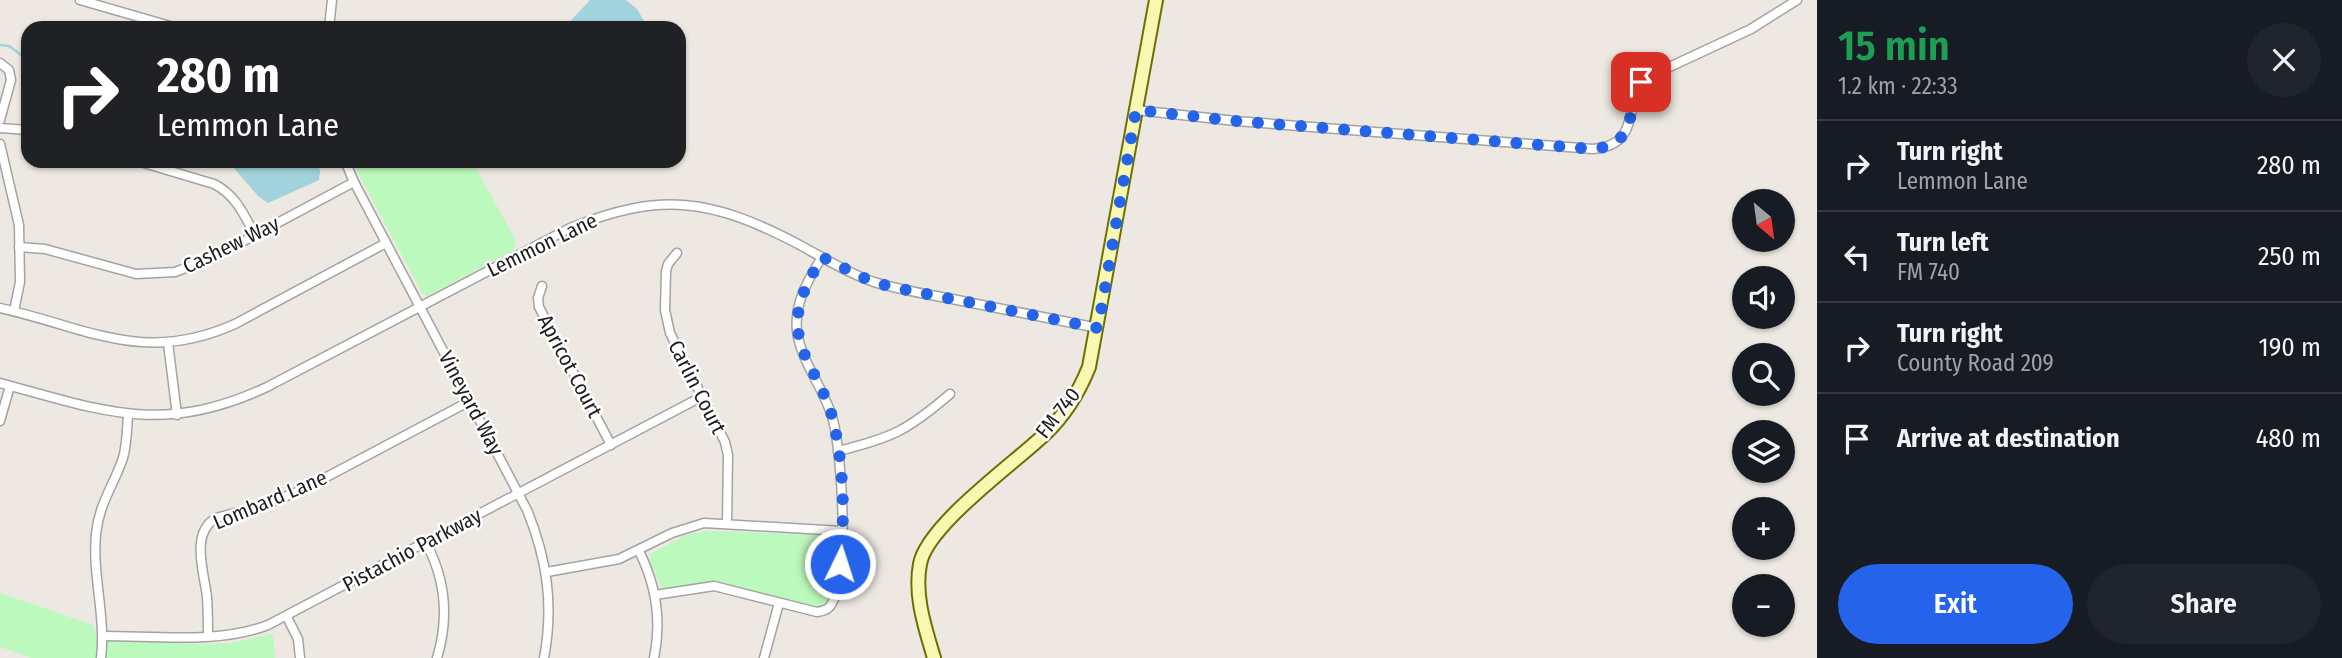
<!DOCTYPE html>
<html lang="en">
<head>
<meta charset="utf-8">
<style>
  :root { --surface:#171b24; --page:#20242c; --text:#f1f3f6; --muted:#9ea1a6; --line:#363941; --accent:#2563eb }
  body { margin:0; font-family:"Fira Sans Condensed",sans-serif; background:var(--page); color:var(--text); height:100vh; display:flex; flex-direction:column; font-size:26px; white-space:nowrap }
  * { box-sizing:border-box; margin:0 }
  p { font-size:23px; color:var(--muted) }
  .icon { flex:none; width:38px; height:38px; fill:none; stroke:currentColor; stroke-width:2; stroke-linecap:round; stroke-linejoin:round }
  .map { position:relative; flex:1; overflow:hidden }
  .drawer { display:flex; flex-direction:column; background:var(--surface); width:525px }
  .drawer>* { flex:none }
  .top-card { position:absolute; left:21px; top:21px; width:665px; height:147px; border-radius:21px; box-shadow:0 2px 5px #0004; background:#202124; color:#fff; overflow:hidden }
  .needle { width:46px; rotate:151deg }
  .buttons { position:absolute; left:1732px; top:189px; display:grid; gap:14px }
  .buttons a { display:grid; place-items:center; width:63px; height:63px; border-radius:50%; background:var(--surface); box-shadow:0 2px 5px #0004; font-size:35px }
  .pin { position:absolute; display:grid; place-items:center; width:60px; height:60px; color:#fff; margin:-30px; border-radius:14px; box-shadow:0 4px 10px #0006 }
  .me { position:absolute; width:77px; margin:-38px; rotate:4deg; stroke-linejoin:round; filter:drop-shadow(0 0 5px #0008) }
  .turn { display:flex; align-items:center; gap:24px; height:147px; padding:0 21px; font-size:32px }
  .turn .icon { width:91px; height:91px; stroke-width:2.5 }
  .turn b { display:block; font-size:49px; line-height:60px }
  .round { display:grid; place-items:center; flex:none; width:74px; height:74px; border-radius:37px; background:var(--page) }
  .headline { display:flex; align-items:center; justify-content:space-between; height:119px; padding:0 21px }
  h1 { font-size:42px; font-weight:600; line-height:52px; color:#1e9e55 }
  .primary-button { display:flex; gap:14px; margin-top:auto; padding:14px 21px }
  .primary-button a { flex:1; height:80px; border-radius:42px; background:var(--accent); color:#fff; font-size:28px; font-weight:600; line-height:80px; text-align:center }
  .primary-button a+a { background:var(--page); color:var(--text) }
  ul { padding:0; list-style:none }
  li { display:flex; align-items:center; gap:21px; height:91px; padding:0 21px; border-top:2px solid var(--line) }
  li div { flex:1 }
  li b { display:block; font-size:26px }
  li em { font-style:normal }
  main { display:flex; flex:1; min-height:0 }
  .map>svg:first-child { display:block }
</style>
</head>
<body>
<main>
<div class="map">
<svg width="1817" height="658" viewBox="0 0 1817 658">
  <rect width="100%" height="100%" fill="#ede8e1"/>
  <!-- park -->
  <g fill="#bcf9bc">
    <polygon points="354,161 472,161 514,237 515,246 513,250 432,294 428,296 422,293 357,171"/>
    <polygon points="705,531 834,535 838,539 838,545 828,602 821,608 815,608 728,584 712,581 665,588 660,585 649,559 652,553 684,536"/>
    <polygon points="0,593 93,625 98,641 202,644 231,643 273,634 275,658 32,658 0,647"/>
  </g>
  <!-- water -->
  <g fill="#a1d3dc">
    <polygon points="590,0 626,0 637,9 648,28 564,28"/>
    <polygon points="236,161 317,161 320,171 319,180 268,203 258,196 233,167"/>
  </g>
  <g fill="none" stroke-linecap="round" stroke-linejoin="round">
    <!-- stream -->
    <polyline stroke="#a1d3dc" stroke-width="2.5" points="0,45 9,46 28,60"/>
    <defs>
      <g id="minor">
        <polyline points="80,0 177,28"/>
        <polyline points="329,28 332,0"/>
        <polyline points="0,63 9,70 11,80 0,120"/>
        <path d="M 1136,110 L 1236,121 L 1593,149 C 1645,145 1621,97 1648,77 L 1751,29 L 1797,0"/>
        <polyline points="0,128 28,130"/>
        <polyline points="0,144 19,225 20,282 14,311"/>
        <path d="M 137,161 L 214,184 C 236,195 244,215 255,235"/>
        <path d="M 345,161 L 354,182 L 527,510 C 547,559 554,605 544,658"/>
        <polyline points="19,247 45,249 136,274 175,272 212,258 354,182"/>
        <polyline points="677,253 668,264 666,271 665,310 670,333 725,442 728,455 727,524"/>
        <polyline points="542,286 538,298 539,307 611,445"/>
        <path d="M 0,308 C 89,328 143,365 235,324 L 386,243"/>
        <polyline points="168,343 177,415"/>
        <path d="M 0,383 C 104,411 162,436 267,387 L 570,228 C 661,191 712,199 798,244 C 822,257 847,273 874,282 C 903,291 933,295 962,301 C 1007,310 1053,319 1098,328"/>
        <polyline points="0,421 10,386"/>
        <path d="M 838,451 C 892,438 908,430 950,394"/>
        <path d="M 426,543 C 446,580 449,618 437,658"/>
        <path d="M 639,551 C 656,585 662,620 654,658"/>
        <polyline points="547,572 619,559 672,533 704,523 842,531"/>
        <path d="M 655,595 L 714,586 L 817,612 C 823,611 828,610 831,605 C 850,574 842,456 833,420 C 825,389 801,363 797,331 C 794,303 808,280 822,257"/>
        <polyline points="287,617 298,639 300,658"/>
        <path d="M 103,636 C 156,636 219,644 268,625 L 703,396"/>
        <path d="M 208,636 C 208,623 208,610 207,597 C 204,572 190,533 216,518 L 264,505 L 302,490 L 470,401"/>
        <path d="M 101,658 C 106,616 92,575 96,534 C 99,503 114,485 123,458 C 127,444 127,429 128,415"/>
        <polyline points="764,658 779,603"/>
      </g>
      <path id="secondary" d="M 934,658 C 925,627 914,596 920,564 C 927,525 1015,463 1045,434 C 1065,415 1079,392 1089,367 L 1156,0"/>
    </defs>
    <!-- minor casing -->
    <use href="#minor" stroke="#a3a3a3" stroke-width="11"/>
    <!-- secondary casing -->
    <use href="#secondary" stroke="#6d7104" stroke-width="16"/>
    <!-- minor -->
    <use href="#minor" stroke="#fff" stroke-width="8"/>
    <!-- secondary -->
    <use href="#secondary" stroke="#f9f8b3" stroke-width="12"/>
  </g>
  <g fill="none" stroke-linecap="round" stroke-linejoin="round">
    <!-- route -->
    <path stroke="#2563eb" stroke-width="12" stroke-dasharray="0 21.6" d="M 840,564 C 845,517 844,466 833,420 C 828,399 817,381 808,362 C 787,320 801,293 822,257 L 870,281 L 892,287 L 1098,328 L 1136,110 L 1236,121 L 1593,149 C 1638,145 1626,110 1641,82"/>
  </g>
  <g text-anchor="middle" stroke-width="5" stroke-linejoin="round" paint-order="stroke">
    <!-- street labels -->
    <g font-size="21" fill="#1c1c1c" stroke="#fff">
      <text transform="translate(231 245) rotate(-26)" y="7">Cashew Way</text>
      <text transform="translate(542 245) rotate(-26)" y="7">Lemmon Lane</text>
      <text transform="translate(570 366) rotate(62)" y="7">Apricot Court</text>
      <text transform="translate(697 387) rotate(63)" y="7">Carlin Court</text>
      <text transform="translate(471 403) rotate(62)" y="7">Vineyard Way</text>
      <text transform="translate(1058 413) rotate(-52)" y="7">FM 740</text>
      <text transform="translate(270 500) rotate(-23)" y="7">Lombard Lane</text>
      <text transform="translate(412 550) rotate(-28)" y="7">Pistachio Parkway</text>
    </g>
  </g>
</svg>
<div class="buttons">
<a><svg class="needle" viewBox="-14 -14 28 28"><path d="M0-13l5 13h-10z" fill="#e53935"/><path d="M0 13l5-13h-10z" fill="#9ea1a6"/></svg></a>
<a><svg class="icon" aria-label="sound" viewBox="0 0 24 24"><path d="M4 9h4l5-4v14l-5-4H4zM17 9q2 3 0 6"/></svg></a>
<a><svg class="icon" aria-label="search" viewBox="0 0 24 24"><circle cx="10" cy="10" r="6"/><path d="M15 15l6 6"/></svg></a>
<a><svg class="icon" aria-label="layers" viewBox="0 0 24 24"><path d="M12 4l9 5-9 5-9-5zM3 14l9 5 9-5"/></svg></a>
<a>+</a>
<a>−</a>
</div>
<div class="pin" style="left:1641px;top:82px;background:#d93025"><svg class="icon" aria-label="arrive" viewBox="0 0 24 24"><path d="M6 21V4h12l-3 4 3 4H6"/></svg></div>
<svg class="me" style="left:840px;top:564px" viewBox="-20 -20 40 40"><circle r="17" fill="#2563eb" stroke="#fff" stroke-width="3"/><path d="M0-11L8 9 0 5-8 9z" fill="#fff"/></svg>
<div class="top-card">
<div class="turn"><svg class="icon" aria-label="right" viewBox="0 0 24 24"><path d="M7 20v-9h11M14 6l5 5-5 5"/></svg><div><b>280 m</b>Lemmon Lane</div></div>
</div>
</div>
<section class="drawer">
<div class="headline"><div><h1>15 min</h1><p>1.2 km · 22:33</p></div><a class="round"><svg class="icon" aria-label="close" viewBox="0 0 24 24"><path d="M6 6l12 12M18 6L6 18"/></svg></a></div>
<ul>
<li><svg class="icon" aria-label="right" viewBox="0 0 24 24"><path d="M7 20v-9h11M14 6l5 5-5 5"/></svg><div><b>Turn right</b><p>Lemmon Lane</p></div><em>280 m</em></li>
<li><svg class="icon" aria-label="left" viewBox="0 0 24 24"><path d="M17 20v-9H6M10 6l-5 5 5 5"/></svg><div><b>Turn left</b><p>FM 740</p></div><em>250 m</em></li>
<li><svg class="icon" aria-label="right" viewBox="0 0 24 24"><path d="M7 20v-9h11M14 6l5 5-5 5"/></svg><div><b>Turn right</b><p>County Road 209</p></div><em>190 m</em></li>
<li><svg class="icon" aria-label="arrive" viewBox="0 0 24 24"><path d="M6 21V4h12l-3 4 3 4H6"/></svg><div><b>Arrive at destination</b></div><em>480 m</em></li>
</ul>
<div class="primary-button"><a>Exit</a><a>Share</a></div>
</section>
</main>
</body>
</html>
